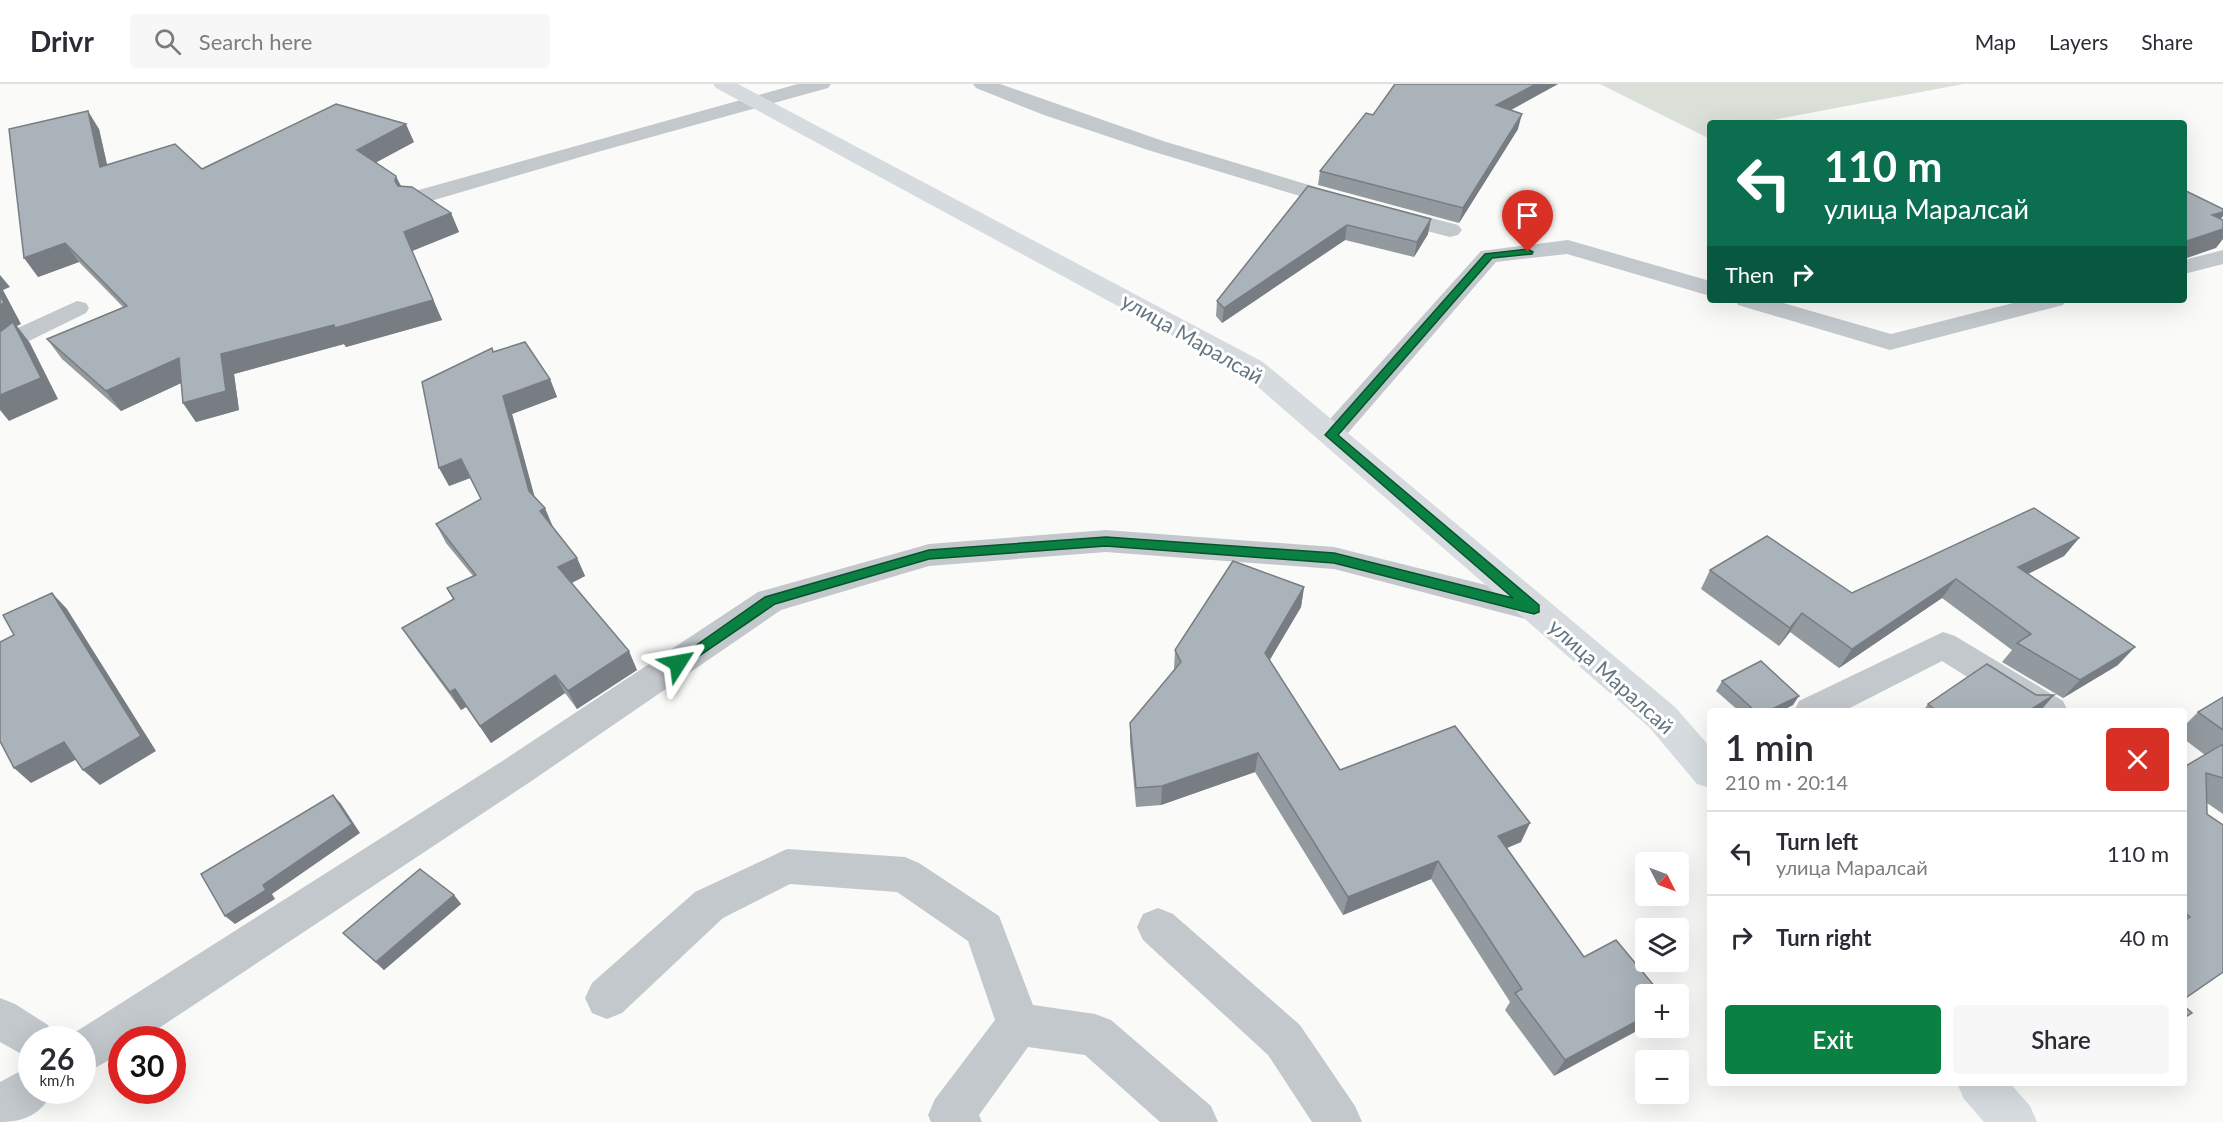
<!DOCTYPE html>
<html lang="en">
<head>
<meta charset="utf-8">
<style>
  :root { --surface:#fff; --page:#f7f7f7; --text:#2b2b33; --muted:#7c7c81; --line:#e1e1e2; --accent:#0b8043 }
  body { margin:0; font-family:Lato,sans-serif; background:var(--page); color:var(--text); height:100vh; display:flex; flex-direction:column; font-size:22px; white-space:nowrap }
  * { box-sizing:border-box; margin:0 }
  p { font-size:20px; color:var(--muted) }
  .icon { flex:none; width:33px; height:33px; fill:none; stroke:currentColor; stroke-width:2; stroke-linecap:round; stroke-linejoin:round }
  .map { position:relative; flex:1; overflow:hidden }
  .side { position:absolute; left:1707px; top:624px; width:480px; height:378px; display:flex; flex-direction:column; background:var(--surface); border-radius:6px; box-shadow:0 6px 24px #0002 }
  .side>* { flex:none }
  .hud { position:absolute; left:1707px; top:36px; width:480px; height:183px; border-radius:6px; box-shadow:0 6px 24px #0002; background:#0b6e4f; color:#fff; overflow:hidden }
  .needle { width:39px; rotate:132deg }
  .buttons { position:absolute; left:1635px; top:768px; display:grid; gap:12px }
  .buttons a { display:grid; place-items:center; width:54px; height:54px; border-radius:6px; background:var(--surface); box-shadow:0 6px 24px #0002; font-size:30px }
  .speed { position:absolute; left:18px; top:942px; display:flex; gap:12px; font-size:30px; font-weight:700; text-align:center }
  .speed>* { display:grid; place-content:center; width:78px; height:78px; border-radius:50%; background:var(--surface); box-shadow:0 6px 24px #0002; line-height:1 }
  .speed small { font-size:15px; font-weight:400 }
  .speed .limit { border:9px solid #d22; background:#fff; color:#111 }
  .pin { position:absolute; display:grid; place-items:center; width:51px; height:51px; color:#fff; margin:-62px -26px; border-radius:50% 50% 50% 0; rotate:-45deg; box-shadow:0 0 6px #0007 }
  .pin .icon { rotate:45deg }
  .me { position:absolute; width:66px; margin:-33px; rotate:56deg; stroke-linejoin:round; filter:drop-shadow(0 0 4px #0008) }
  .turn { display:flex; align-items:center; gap:21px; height:126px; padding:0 18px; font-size:27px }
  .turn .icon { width:78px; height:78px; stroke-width:2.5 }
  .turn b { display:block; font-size:42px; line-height:51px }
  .then { display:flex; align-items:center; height:57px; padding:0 18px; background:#0003; gap:12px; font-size:22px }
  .round { display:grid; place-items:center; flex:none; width:63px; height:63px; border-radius:6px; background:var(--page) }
  .overview { display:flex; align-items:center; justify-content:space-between; height:102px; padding:0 18px }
  h1 { font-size:36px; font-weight:600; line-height:45px }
  .cta { display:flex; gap:12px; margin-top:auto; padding:12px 18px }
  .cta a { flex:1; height:69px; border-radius:6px; background:var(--accent); color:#fff; font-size:24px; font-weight:600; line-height:69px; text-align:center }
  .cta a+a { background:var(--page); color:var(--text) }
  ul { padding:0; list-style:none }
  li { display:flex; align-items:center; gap:18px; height:84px; padding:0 18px; border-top:2px solid var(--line) }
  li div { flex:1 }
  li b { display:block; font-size:22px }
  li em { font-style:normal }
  header { display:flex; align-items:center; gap:36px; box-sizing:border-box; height:84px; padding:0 30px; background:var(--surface); border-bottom:2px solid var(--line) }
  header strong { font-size:28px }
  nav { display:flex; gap:33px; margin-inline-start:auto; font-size:21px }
  .search { width:420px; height:54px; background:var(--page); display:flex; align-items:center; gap:15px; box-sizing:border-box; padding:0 21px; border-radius:6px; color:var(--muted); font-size:22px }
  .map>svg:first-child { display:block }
</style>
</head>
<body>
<header>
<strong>Drivr</strong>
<div class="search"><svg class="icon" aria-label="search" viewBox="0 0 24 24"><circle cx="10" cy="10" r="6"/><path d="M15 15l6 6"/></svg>Search here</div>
<nav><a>Map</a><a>Layers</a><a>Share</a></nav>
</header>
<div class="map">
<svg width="2223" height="1038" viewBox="0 0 2223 1038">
  <rect width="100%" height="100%" fill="#fafaf8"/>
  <!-- green -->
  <polygon fill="#dadfd7" points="1600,0 1963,0 1773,36 1770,39 1710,39 1710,55"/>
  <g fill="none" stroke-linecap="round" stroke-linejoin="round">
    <!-- lane -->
    <g fill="#c3c8cc" fill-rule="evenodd">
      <polygon points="1568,156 1710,197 1710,212 1567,170 1496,178 1341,357 1331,360 1321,357 1317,351 1321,345 1481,167"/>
      <polygon points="2223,166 2223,180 2184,190 2184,176"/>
      <polygon points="1735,216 1773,216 1891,250 2025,216 2066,216 2063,221 1890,266 1738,221"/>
      <polygon points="77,217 86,219 89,224 86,229 29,257 9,274 0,277 0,256 11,247"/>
      <polygon points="0,914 15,920 48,941 54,956 32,956 32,976 0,958"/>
    </g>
    <!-- street -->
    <g fill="#c3c8cc" fill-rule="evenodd">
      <polygon points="798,0 831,0 828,4 601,67 424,119 408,119 405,114 408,109"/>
      <polygon points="973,0 1000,0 1163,57 1339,110 1458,141 1462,146 1458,151 1450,153 1346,126 1148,66 1044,31 976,4"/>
      <polygon points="1106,446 1334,463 1546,516 1551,525 1546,534 1534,537 1334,485 1106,468 929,482 781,526 530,698 141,956 122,956 122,969 82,991 82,956 65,956 66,954 504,676 758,508 929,460"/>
      <polygon points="1943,548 1955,552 2063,617 2068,627 2021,627 1942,577 1844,627 1794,627 1799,617"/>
      <polygon points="787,765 905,773 919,779 999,832 1033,921 1095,930 1111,936 1211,1022 1218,1038 1160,1038 1085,971 1028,963 979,1031 982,1038 931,1038 928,1031 935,1015 995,936 968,857 897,808 790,800 723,834 622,929 607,935 592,929 585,914 592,899 695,808"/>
      <polygon points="1158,824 1173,830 1300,941 1355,1022 1362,1038 1312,1038 1268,971 1143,856 1137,843 1143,830"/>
      <path d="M 32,981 L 32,1006 L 53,1006 C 43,1030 24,1038 0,1038 L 0,998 Z"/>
    </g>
    <!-- secondary -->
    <g fill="#d6dbdf" fill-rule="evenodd">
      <polygon points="713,0 738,0 1263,278 1675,623 1710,663 1710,704 1697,700 1649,643 1243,290 716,4"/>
      <polygon points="1957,999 2010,999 2030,1022 2037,1038 1984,1038 1964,1015"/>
    </g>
  </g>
  <!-- wall -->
  <g fill="#929a9f">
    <polygon points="1395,0 1558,0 1510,26 1518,45 1459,139 1318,101 1320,87 1373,31"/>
    <polygon points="99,45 107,81 202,85 414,58 376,78 401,102 451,129 459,148 412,167 442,236 346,263 344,260 234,290 239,326 196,338 183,319 181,299 121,327 62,275 47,255 123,223 79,178 38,193"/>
    <polygon points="1308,102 1428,150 1414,173 1345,156 1222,239 1216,232 1217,217"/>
    <polygon points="493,268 550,295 557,313 512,330 534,412 553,443 577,474 585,492 572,499 637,586 577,625 565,609 491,659 466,623 461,626 414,562 402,544 453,515 447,504 473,492 446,459 436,440 481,415 470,394 449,402"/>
    <polygon points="2079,454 2064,472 2028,490 2118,581 2063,614 2002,578 2012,566 1942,514 1839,584 1790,548 1779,562 1701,505 1710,486 1852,509"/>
    <polygon points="1304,503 1301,523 1269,577 1340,686 1521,758 1507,764 1584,873 1661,910 1554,992 1505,926 1510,918 1431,795 1343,831 1255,688 1161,721 1136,723 1130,658 1130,639 1174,586 1175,566"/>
    <polygon points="1722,597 1793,621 1781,627 1739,627 1716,607"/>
    <polygon points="2036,611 2054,611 2040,627 1923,627 1928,620"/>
    <polygon points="2223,613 2223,730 2207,719 2184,915 2184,683 2205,671 2184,655 2184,642 2198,628"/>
    <polygon points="454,811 461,820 384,886 343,849"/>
  </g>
  <!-- shaded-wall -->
  <g fill="#777d82">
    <polygon points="1536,0 1558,0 1493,36 1496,21"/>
    <polygon points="88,27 99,45 112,102 100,83"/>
    <polygon points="1522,30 1518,45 1459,139 1463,124"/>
    <polygon points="406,40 414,58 366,84 357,66"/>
    <polygon points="396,92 405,110 403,115 395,97"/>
    <polygon points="2223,128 2223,132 2210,149 2223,145 2223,155 2216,164 2184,175 2184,158 2212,131"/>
    <polygon points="451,129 459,148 412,167 442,236 346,263 344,260 234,290 239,326 196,338 183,319 221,270 404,148"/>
    <polygon points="1431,135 1428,150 1414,173 1417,158"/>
    <polygon points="1347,141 1345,156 1222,239 1224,224"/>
    <polygon points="65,159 79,178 38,193 24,174"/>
    <polygon points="0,191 10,203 3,206 21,240 17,242 30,259 58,315 9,337 0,326"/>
    <polygon points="179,274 192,294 121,327 106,307"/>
    <polygon points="550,295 557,313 512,330 538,425 529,407 503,312"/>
    <polygon points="461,375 470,394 449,402 439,384"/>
    <polygon points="545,424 553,443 549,445 540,427"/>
    <polygon points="2079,454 2064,472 2003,502 2018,483"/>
    <polygon points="577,474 585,492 567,501 558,483"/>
    <polygon points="1956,495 1942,514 1839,584 1852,565"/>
    <polygon points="1304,503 1301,523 1262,589 1265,569"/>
    <polygon points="52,509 67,525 156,667 100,701 83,686"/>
    <polygon points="1802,529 1790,548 1779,562 1790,544"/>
    <polygon points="2135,563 2118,581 2063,614 2080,596"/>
    <polygon points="629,567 637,586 577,625 568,607"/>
    <polygon points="555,591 565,609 491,659 480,642"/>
    <polygon points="455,605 466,623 461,626 450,608"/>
    <polygon points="2054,611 2040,627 2028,627"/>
    <polygon points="1799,612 1793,621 1781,627 1768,627"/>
    <polygon points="64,658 81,673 31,699 14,684"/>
    <polygon points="1258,669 1255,688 1161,721 1162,702"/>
    <polygon points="333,711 341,720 360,749 272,810 275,815 235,840 225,832"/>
    <polygon points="1530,739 1521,758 1490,771 1498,752"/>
    <polygon points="1438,777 1431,795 1343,831 1348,813"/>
    <polygon points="454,811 461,820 384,886 376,878"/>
    <polygon points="1646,932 1646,942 1554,992 1565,976"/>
  </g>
  <!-- building -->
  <g fill="#aab3b9" stroke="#777d82" stroke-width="1.5">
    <polygon points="1395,0 1536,0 1496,21 1522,30 1463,124 1320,87 1366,29 1373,31"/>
    <polygon points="336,20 406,40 357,66 396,92 395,97 398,102 412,103 451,129 404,148 433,216 335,244 334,241 221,270 226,307 183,319 179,274 106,307 47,255 127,222 65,159 24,174 9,45 88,27 100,83 175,60 202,85"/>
    <polygon points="1308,102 1431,135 1417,158 1347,141 1224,224 1217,217"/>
    <polygon points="2184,106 2223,125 2223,128 2212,131 2223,136 2223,145 2184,158"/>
    <polygon points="0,211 4,219 0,221"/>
    <polygon points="13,238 41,294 0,311 0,248"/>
    <polygon points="525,258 550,295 503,312 529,407 545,424 540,427 577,474 558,483 629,567 568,607 555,591 480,642 455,605 450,608 402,544 454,515 447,504 476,491 436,440 481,415 461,375 439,384 422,298 492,264 493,268"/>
    <polygon points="2034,424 2079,454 2018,483 2135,563 2080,596 2017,559 2031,550 1956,495 1852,565 1802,529 1790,544 1710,486 1767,452 1852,509"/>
    <polygon points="1233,477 1304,503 1265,569 1340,686 1455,642 1530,739 1498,752 1584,873 1616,856 1661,910 1646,910 1646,932 1565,976 1515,909 1522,905 1438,777 1348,813 1258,669 1162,702 1136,704 1130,639 1181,578 1175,566"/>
    <polygon points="52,509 141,652 83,686 64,658 14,684 0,657 0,558 14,551 3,531"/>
    <polygon points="1761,577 1799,612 1768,627 1755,627 1722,597"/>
    <polygon points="1987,580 2036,611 2054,611 2028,627 1937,627 1928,620"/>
    <polygon points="2223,613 2223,646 2198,628"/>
    <polygon points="2223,660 2223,694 2206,689 2207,730 2223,741 2223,888 2184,915 2184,837 2190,833 2184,828 2184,683"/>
    <polygon points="333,711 352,740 263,801 266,806 225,832 201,790"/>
    <polygon points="420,785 454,811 376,878 343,849"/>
    <polygon points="2184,922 2192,929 2184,934"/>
  </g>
  <!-- route -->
  <polygon fill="#0b8043" stroke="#07532c" stroke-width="1.5" points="1528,165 1533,168 1532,170 1492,174 1338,351 1539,521 1539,528 1534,530 1334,479 1106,462 929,475 775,520 683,583 673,583 671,579 765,513 929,466 1106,453 1334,469 1513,514 1325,351 1485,170"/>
  <g text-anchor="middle" stroke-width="6" stroke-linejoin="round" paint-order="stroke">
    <!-- street labels -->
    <g font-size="21" fill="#657683" stroke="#fff">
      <text transform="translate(1192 255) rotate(30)" y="7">улица Маралсай</text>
      <text transform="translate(1611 593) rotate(42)" y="7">улица Маралсай</text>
    </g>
  </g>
</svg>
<div class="buttons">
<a><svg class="needle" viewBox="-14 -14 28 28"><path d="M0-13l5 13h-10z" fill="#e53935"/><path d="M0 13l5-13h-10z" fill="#7c7c81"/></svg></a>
<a><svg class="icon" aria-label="layers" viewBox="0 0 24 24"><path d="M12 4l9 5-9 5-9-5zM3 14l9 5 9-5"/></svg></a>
<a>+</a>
<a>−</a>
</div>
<div class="speed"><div>26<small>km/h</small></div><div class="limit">30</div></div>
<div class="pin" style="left:1528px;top:168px;background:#d93025"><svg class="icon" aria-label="arrive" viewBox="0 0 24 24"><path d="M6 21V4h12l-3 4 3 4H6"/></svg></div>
<svg class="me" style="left:678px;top:579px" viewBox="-20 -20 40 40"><path d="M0-17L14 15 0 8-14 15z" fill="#0b8043" stroke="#fff" stroke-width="4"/></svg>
<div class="hud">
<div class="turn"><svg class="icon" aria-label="left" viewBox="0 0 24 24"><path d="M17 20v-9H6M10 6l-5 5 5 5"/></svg><div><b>110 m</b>улица Маралсай</div></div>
<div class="then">Then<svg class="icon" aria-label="right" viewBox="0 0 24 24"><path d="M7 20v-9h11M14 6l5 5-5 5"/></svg></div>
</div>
<section class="side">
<div class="overview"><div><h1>1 min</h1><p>210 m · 20:14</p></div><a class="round" style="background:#d93025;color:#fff"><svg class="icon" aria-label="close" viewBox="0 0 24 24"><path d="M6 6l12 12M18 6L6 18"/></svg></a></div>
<ul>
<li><svg class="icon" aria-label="left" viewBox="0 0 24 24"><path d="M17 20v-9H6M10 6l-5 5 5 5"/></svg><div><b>Turn left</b><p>улица Маралсай</p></div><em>110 m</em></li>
<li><svg class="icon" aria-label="right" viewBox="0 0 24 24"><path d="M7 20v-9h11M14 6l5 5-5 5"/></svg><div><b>Turn right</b></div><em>40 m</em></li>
</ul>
<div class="cta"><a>Exit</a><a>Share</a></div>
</section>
</div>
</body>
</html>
